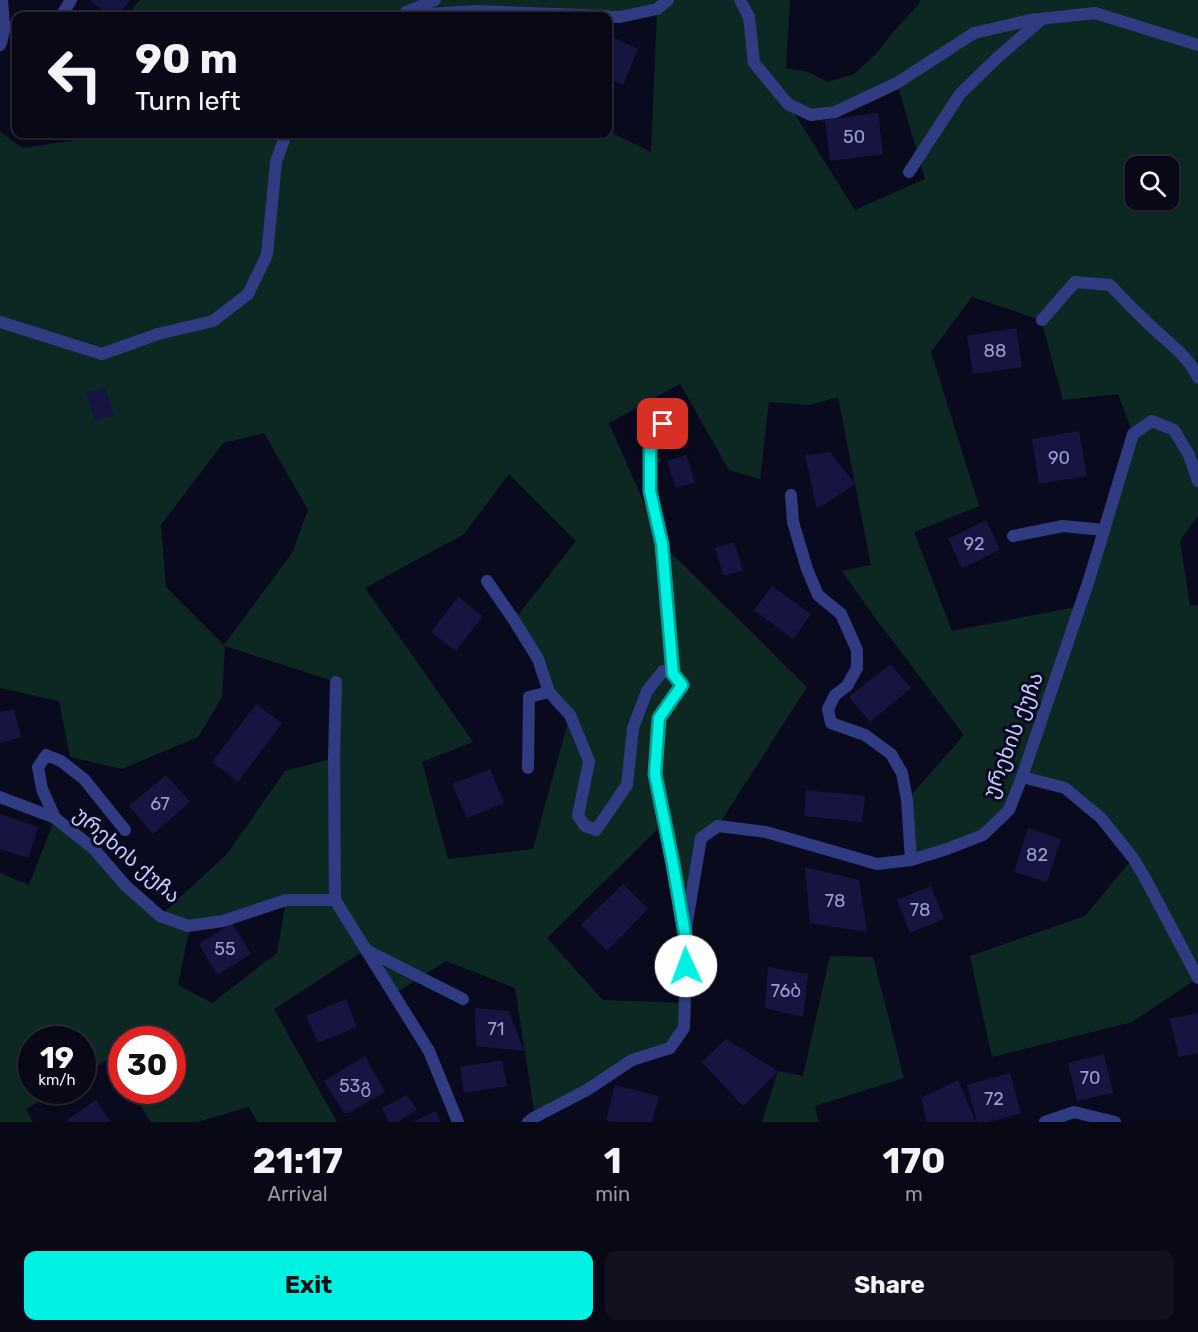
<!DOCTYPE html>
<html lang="en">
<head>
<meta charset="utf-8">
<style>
  :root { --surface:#080816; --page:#11111f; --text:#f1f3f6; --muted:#989aa1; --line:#292935; --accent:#00f2e2 }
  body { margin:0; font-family:Rubik,"Noto Sans Georgian",sans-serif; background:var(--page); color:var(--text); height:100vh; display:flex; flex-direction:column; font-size:22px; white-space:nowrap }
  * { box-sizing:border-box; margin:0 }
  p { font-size:20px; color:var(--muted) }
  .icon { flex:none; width:33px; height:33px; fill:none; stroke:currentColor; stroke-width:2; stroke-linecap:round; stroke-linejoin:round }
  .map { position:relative; height:1122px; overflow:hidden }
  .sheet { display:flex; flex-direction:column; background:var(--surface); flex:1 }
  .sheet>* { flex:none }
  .top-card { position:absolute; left:12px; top:12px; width:600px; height:126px; border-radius:12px; box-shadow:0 2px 4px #0004,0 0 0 2px var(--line); background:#080816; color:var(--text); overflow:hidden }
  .fabs { position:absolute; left:1125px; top:156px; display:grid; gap:12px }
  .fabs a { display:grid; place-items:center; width:54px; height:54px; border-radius:12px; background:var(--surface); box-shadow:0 2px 4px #0004,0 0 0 2px var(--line); font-size:30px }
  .speed { position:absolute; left:18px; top:1026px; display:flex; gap:12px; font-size:30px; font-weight:700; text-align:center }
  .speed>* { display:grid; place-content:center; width:78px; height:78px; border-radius:50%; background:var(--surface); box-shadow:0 2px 4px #0004,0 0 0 2px var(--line); line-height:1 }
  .speed small { font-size:15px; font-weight:400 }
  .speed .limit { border:9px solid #d22; background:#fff; color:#111 }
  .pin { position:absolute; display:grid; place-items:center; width:51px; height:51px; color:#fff; margin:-26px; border-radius:12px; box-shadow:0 3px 9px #0006 }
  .me { position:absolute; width:66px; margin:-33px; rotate:358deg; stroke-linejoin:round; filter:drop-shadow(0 0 4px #0008) }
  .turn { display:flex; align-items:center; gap:21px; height:126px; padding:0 24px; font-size:27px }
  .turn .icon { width:78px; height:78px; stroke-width:2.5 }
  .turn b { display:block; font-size:42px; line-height:51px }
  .eta { display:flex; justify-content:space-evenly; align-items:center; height:102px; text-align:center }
  .eta b { font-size:36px; font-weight:700; line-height:42px }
  .action { display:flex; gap:12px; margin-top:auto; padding:12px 24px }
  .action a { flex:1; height:69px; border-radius:12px; background:var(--accent); color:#111; font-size:24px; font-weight:700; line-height:69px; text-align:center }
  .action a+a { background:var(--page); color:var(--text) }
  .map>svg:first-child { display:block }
</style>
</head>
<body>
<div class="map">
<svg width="1198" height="1122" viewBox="0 0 1198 1122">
  <rect width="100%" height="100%" fill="#0a0a1e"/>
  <!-- green -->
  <g fill="#0d2823" fill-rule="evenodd">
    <path d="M 140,0 L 790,0 L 786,68 L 808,72 L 828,82 L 854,74 L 877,53 L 893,32 L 919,4 L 920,0 L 1198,0 L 1198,516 L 1180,540 L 1190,606 L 1198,605 L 1198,978 L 1132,1022 L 992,1057 L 970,956 L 1085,916 L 1133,858 L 1065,788 L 1022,777 L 1009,810 L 983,835 L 911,860 L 907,800 L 964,735 L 876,619 L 842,571 L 871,565 L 838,397 L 810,405 L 769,402 L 760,479 L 729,470 L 680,384 L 609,423 L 662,544 L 807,687 L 718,826 L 701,838 L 685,934 L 664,823 L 547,938 L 603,1000 L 685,1003 L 684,1028 L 670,1048 L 632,1060 L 535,1117 L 515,988 L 446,961 L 393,995 L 365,950 L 274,1009 L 337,1122 L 257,1122 L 249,1107 L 197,1122 L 151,1122 L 132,1091 L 172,1090 L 172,1040 L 122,1040 L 121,1073 L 111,1057 L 83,1075 L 82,1040 L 32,1040 L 32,1090 L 57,1091 L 26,1109 L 33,1122 L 0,1122 L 0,873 L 29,885 L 55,818 L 160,916 L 228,853 L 285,771 L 334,758 L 336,682 L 225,646 L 222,697 L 198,737 L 122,769 L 70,757 L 59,701 L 0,688 L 0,132 L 23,148 L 113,134 L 608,134 L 608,131 L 651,152 L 657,10 L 558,16 L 130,16 L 133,8 ZM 897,83 L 925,179 L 855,210 L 789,105 L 811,115 ZM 1136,166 L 1168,166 L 1168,200 L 1136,200 ZM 972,297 L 1041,320 L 1063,400 L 1118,394 L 1133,434 L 1081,606 L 952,631 L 914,532 L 979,506 L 931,352 ZM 264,433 L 308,510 L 292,553 L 224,645 L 166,587 L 161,525 L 223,443 ZM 509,474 L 576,541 L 514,620 L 549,692 L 570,715 L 533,849 L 448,859 L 422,762 L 473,742 L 365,588 L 464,534 ZM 286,901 L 277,953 L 212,1003 L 178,985 L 190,926 Z"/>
    <polygon points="830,956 873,957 904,1078 815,1106 819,1122 762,1122 778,1071 803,1076"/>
  </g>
  <!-- building -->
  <g fill="#161541">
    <polygon points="92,0 130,0 118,16 112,16 91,2"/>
    <polygon points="608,35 638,49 623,85 608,78"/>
    <polygon points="878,113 883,154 830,161 825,120"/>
    <polygon points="1016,328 1022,367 973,374 967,336"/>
    <polygon points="105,387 114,415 95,421 86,393"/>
    <polygon points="1079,431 1087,476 1039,484 1032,439"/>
    <polygon points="830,452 855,484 817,509 805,455"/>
    <polygon points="686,455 695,482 676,488 667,461"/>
    <polygon points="986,520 1000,550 962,568 948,539"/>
    <polygon points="734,542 743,570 724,576 715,548"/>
    <polygon points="772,586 811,614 793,639 754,610"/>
    <polygon points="458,597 483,616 456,651 431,632"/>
    <polygon points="890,664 911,688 870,722 849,697"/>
    <polygon points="256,704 282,723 238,782 212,762"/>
    <polygon points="14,709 21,737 0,743 0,712"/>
    <polygon points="490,769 504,803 467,818 452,784"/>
    <polygon points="166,775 190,802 153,834 129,806"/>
    <polygon points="806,790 865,796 862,822 804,816"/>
    <polygon points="0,814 38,827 28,858 0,849"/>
    <polygon points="1028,828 1061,839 1047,882 1014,872"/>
    <polygon points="805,867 859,880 867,932 810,923"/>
    <polygon points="623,884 648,909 607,951 581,925"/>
    <polygon points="931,886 944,919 910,933 897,900"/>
    <polygon points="232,923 251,954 217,975 199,944"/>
    <polygon points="768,967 808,974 803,1017 765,1008"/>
    <polygon points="346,999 357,1027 318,1043 306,1016"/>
    <polygon points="475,1008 509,1011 524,1051 476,1046"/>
    <polygon points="1198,1013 1198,1053 1179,1057 1170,1019"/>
    <polygon points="726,1039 778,1071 743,1106 702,1062"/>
    <polygon points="1104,1054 1113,1093 1077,1101 1068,1063"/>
    <polygon points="365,1056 385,1092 348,1113 344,1113 324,1081"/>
    <polygon points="502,1060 507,1086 464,1093 460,1067"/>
    <polygon points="1010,1073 1021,1113 989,1122 977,1122 967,1085"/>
    <polygon points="958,1080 976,1122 927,1122 921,1098"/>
    <polygon points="615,1085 659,1096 652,1122 614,1122 606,1120"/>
    <polygon points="407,1095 417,1110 397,1122 389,1122 382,1108"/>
    <polygon points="96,1100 111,1122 68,1122 67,1120"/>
    <polygon points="436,1111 440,1122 413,1122"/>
  </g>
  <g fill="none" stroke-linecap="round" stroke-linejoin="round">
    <!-- service -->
    <g stroke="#313b81" stroke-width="12">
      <polyline points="740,0 749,17 754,63 788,104 811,115 835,112 897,83 974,33 1030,20 1095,13 1198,45"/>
      <polyline points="406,12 435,0"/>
      <polyline points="400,16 475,11 607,16"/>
      <polyline points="608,17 620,17 657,9 668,0"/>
      <polyline points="909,172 960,94 997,58 1042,19"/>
      <path d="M 1042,320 L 1075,282 L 1110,285 C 1124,300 1139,315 1154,329 C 1170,344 1189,357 1198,378"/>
      <polyline points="791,495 793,522 807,569 818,595 841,614 857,650 857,668 847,686 835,695 828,709 831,723 865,735 891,754 902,773 907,800 911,860"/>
      <polyline points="1013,536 1063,526 1104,530"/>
      <polyline points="487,581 514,620 538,659 549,692"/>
      <polyline points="528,768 529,697 549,692 570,715 589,761 578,816 585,826 596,830 627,785 633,728 647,691 663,671 673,674 662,544 650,491 650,450 663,424"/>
      <polyline points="55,818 42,789 38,767 46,755 61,761 84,779 125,830"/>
      <polyline points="1145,878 1198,978"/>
      <polyline points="366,950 463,999"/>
      <polyline points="1045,1122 1074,1112 1115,1122"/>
    </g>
    <!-- minor -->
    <g stroke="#313b81" stroke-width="12">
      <polyline points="61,16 71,0"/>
      <polyline points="4,26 16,29"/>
      <polyline points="0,322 102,354 158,334 213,321 248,294 267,255 276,162 286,134"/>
      <polyline points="336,682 334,758 335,900 429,1051 458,1122"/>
      <polyline points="1022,777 1065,788 1101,818 1133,858 1145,878"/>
      <polyline points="0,797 55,818 94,849 125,885 160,916 188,926 223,921 286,900 335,900"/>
      <polyline points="685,934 701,838 718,826 766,832 877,864 911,860 947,849 983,835 1009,810 1022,777 1089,580 1133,434 1152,421 1174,430 1189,455 1198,481"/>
      <polyline points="528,1122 535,1117 587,1090 632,1060 670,1048 684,1028 686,966 685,934 673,864 655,774 659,718 683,685 673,674"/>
    </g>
    <!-- tertiary -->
    <path stroke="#313b81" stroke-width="12" d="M 0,45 C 6,32 3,14 2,0"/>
  </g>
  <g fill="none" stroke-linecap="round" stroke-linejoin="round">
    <defs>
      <polyline id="route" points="663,424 650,450 650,491 662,544 673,674 682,685 659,718 655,774 673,864 685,934 686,966"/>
    </defs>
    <!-- route casing -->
    <use href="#route" stroke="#009d93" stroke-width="15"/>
    <!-- route -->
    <use href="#route" stroke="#00f2e2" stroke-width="10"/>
  </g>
  <g text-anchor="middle" stroke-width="6" stroke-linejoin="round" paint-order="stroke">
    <!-- number labels -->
    <g font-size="18" fill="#9b9dd0">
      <text x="854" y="143">50</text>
      <text x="995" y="357">88</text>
      <text x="1059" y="464">90</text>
      <text x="974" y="550">92</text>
      <text x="160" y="810">67</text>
      <text x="1037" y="861">82</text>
      <text x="835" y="907">78</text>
      <text x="920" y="916">78</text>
      <text x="225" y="955">55</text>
      <text x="786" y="997">76ბ</text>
      <text x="496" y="1035">71</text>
      <text x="1090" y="1084">70</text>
      <text x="355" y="1092">53გ</text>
      <text x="994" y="1105">72</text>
    </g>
    <!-- street labels -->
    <g font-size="21" fill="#c7caff" stroke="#0a0a1e">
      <text transform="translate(1013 735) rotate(-69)" y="7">ურეხის ქუჩა</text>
      <text transform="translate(127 855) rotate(41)" y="7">ურეხის ქუჩა</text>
    </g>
  </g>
</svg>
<div class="fabs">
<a><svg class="icon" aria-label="search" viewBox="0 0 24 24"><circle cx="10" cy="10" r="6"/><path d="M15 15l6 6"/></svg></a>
</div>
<div class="speed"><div>19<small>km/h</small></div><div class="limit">30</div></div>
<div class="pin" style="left:663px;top:424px;background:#d93025"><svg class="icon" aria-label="arrive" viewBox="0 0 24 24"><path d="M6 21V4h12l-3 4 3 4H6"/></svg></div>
<svg class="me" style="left:686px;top:966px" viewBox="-20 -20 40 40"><circle r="19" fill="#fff"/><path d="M0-13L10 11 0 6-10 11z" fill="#00f2e2"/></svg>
<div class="top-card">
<div class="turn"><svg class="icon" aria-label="left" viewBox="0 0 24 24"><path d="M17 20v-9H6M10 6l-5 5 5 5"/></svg><div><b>90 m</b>Turn left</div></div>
</div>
</div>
<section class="sheet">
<div class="eta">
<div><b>21:17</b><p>Arrival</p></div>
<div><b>1</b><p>min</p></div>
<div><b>170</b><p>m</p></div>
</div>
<div class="action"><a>Exit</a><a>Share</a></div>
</section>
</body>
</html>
